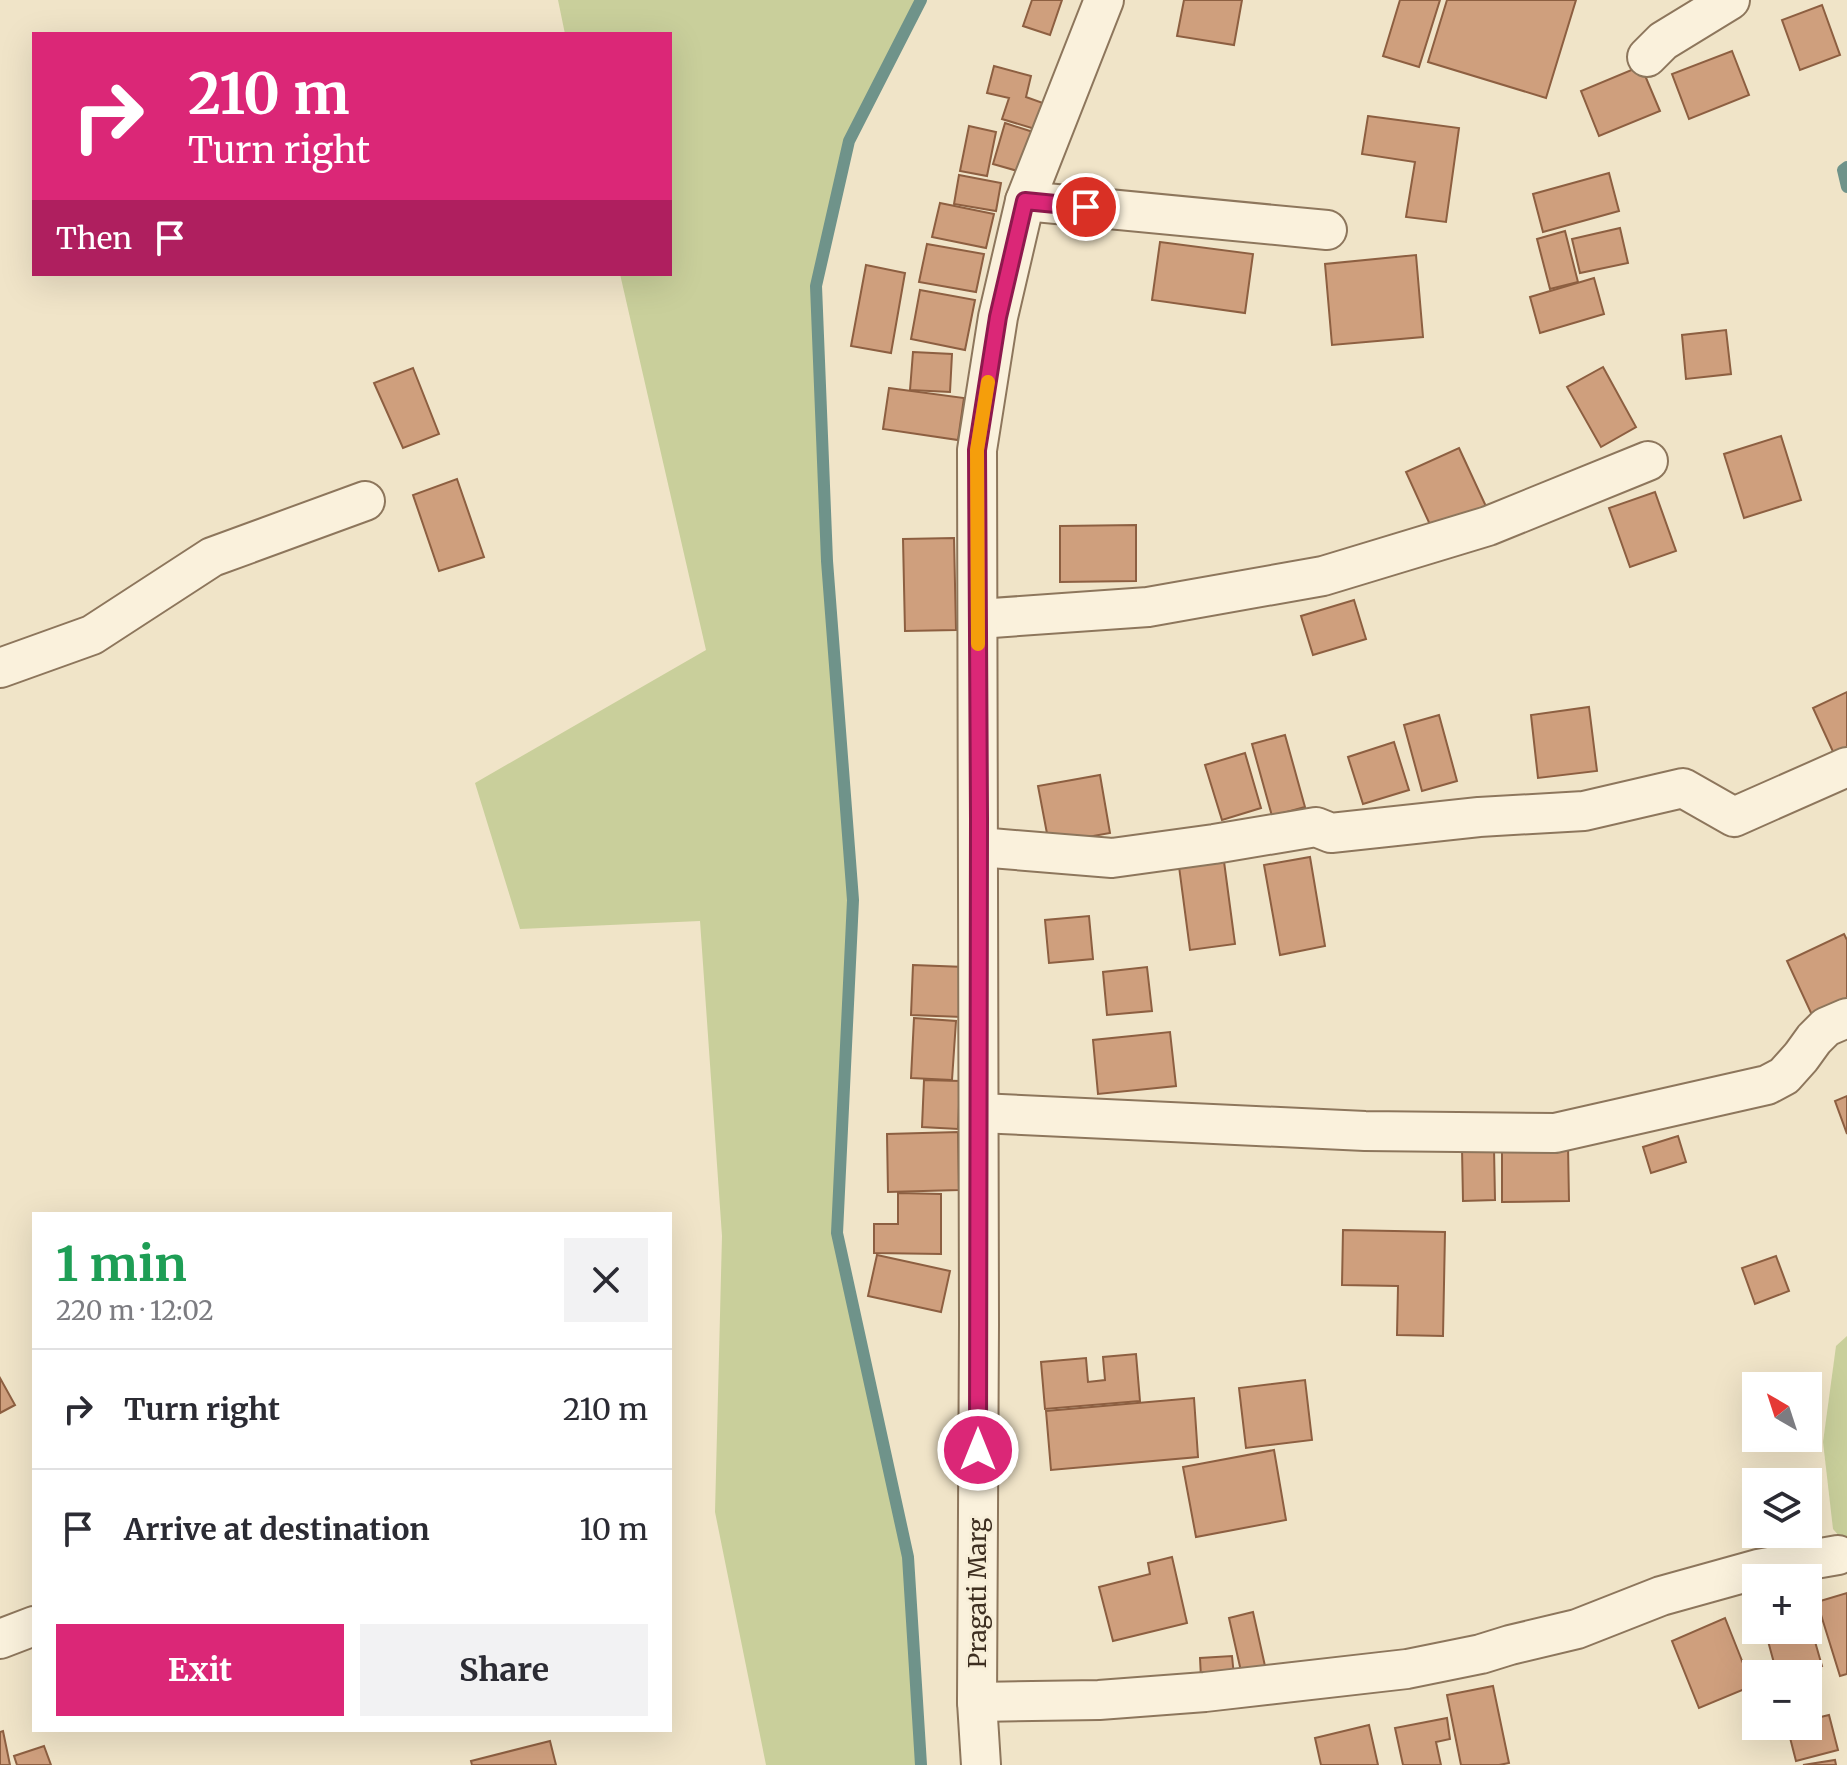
<!DOCTYPE html>
<html lang="en">
<head>
<meta charset="utf-8">
<style>
  :root { --surface:#fff; --page:#f2f2f3; --text:#2b2b33; --muted:#7c7c81; --line:#e1e1e2; --accent:#db2777 }
  body { margin:0; font-family:Merriweather,serif; background:var(--page); color:var(--text); height:100vh; display:flex; flex-direction:column; font-size:30px; white-space:nowrap }
  * { box-sizing:border-box; margin:0 }
  p { font-size:26px; color:var(--muted) }
  .icon { flex:none; width:44px; height:44px; fill:none; stroke:currentColor; stroke-width:2; stroke-linecap:round; stroke-linejoin:round }
  .map { position:relative; flex:1; overflow:hidden }
  .details { position:absolute; left:32px; top:1212px; width:640px; height:520px; display:flex; flex-direction:column; background:var(--surface); border-radius:0px; box-shadow:0 8px 32px #0002 }
  .details>* { flex:none }
  .guide { position:absolute; left:32px; top:32px; width:640px; height:244px; border-radius:0px; box-shadow:0 8px 32px #0002; background:#db2777; color:#fff; overflow:hidden }
  .needle { width:52px; rotate:321deg }
  .fabs { position:absolute; left:1742px; top:1372px; display:grid; gap:16px }
  .fabs a { display:grid; place-items:center; width:80px; height:80px; border-radius:0px; background:var(--surface); box-shadow:0 8px 32px #0002; font-size:40px }
  .pin { position:absolute; display:grid; place-items:center; width:68px; height:68px; color:#fff; margin:-34px; border:4px solid #fff; border-radius:50%; box-shadow:0 2px 8px #0007 }
  .me { position:absolute; width:88px; margin:-44px; rotate:0deg; stroke-linejoin:round; filter:drop-shadow(0 0 6px #0008) }
  .turn { display:flex; align-items:center; gap:28px; height:168px; padding:0 24px; font-size:36px }
  .turn .icon { width:104px; height:104px; stroke-width:2.5 }
  .turn b { display:block; font-size:56px; line-height:68px }
  .then { display:flex; align-items:center; height:76px; padding:0 24px; background:#0003; gap:16px; font-size:30px }
  .round { display:grid; place-items:center; flex:none; width:84px; height:84px; border-radius:0px; background:var(--page) }
  .head { display:flex; align-items:center; justify-content:space-between; height:136px; padding:0 24px }
  h1 { font-size:48px; font-weight:700; line-height:60px; color:#1e9e55 }
  .primary-button { display:flex; gap:16px; margin-top:auto; padding:16px 24px }
  .primary-button a { flex:1; height:92px; border-radius:0px; background:var(--accent); color:#fff; font-size:32px; font-weight:700; line-height:92px; text-align:center }
  .primary-button a+a { background:var(--page); color:var(--text) }
  ul { padding:0; list-style:none }
  li { display:flex; align-items:center; gap:24px; height:120px; padding:0 24px; border-top:2px solid var(--line) }
  li div { flex:1 }
  li b { display:block; font-size:30px }
  li em { font-style:normal }
  .map>svg:first-child { display:block }
</style>
</head>
<body>
<div class="map">
<svg width="1847" height="1765" viewBox="0 0 1847 1765">
  <rect width="100%" height="100%" fill="#f0e4c8"/>
  <!-- green -->
  <g fill="#c9cf9b">
    <polygon points="558,0 921,0 849,141 816,286 827,561 853,900 837,1233 908,1557 921,1765 766,1765 715,1512 722,1236 700,921 520,929 475,783 706,650 620,274 670,274 670,34 565,34"/>
    <polygon points="1847,1336 1847,1545 1833,1529 1823,1442 1836,1346"/>
  </g>
  <g fill="none" stroke-linecap="round" stroke-linejoin="round">
    <!-- stream -->
    <g stroke="#6f938a" stroke-width="12">
      <polyline points="921,0 849,141 816,286 827,561 853,900 837,1233 908,1557 921,1765"/>
      <polyline points="1847,167 1843,170 1847,187"/>
    </g>
  </g>
  <!-- building -->
  <g fill="#cf9f7d" stroke="#8d5f41" stroke-width="2">
    <polygon points="1032,0 1062,0 1050,35 1023,26"/>
    <polygon points="1184,0 1242,0 1234,45 1177,36"/>
    <polygon points="1400,0 1440,0 1419,67 1383,56"/>
    <polygon points="1447,0 1576,0 1546,98 1428,62"/>
    <polygon points="1822,5 1840,55 1800,70 1782,20"/>
    <polygon points="1732,51 1749,95 1689,119 1672,74"/>
    <polygon points="994,66 1031,76 1026,97 1043,103 1035,129 1002,119 1009,98 987,93"/>
    <polygon points="1641,66 1660,111 1599,136 1581,91"/>
    <polygon points="1368,116 1459,128 1446,222 1406,217 1415,162 1362,154"/>
    <polygon points="1005,123 1033,132 1021,172 993,164"/>
    <polygon points="969,126 996,132 987,176 960,171"/>
    <polygon points="1609,173 1619,211 1543,232 1533,194"/>
    <polygon points="959,175 1001,183 996,211 954,204"/>
    <polygon points="940,203 994,214 986,248 932,237"/>
    <polygon points="1620,228 1628,263 1580,273 1572,239"/>
    <polygon points="1565,231 1578,282 1550,289 1537,239"/>
    <polygon points="1160,242 1253,254 1245,313 1152,300"/>
    <polygon points="927,244 984,254 976,292 919,282"/>
    <polygon points="1416,255 1423,337 1332,345 1325,264"/>
    <polygon points="866,265 905,273 891,353 851,346"/>
    <polygon points="1594,278 1604,314 1540,333 1530,297"/>
    <polygon points="920,290 975,300 965,350 911,339"/>
    <polygon points="1726,330 1731,374 1686,379 1682,335"/>
    <polygon points="913,352 952,354 950,392 910,390"/>
    <polygon points="1603,367 1636,427 1601,447 1567,387"/>
    <polygon points="413,368 439,434 403,448 374,383"/>
    <polygon points="889,388 964,398 958,440 883,429"/>
    <polygon points="1781,436 1801,500 1744,518 1724,454"/>
    <polygon points="1459,448 1490,515 1437,540 1406,472"/>
    <polygon points="457,479 484,557 439,571 413,495"/>
    <polygon points="1655,492 1676,551 1630,567 1609,508"/>
    <polygon points="1136,525 1136,581 1060,582 1060,526"/>
    <polygon points="954,538 956,630 905,631 903,539"/>
    <polygon points="1354,600 1366,639 1313,655 1301,616"/>
    <polygon points="1847,692 1847,751 1835,756 1813,708"/>
    <polygon points="1589,707 1597,771 1538,778 1531,715"/>
    <polygon points="1439,715 1457,781 1422,791 1404,725"/>
    <polygon points="1285,735 1305,807 1272,816 1252,744"/>
    <polygon points="1394,742 1409,790 1363,804 1348,757"/>
    <polygon points="1245,753 1261,808 1222,820 1205,765"/>
    <polygon points="1100,775 1110,833 1049,844 1038,786"/>
    <polygon points="1223,854 1235,944 1190,950 1178,859"/>
    <polygon points="1310,857 1325,946 1280,955 1264,865"/>
    <polygon points="1089,916 1093,959 1049,963 1045,920"/>
    <polygon points="1844,934 1847,940 1847,999 1812,1015 1787,961"/>
    <polygon points="913,965 965,967 962,1017 911,1015"/>
    <polygon points="1147,967 1152,1011 1107,1015 1103,972"/>
    <polygon points="914,1018 956,1021 952,1080 911,1078"/>
    <polygon points="1170,1032 1176,1086 1098,1094 1093,1040"/>
    <polygon points="924,1080 960,1081 958,1129 922,1127"/>
    <polygon points="1847,1096 1847,1134 1835,1101"/>
    <polygon points="958,1132 959,1190 888,1192 887,1134"/>
    <polygon points="1678,1136 1686,1162 1651,1173 1643,1147"/>
    <polygon points="1568,1145 1569,1201 1502,1202 1502,1146"/>
    <polygon points="1462,1148 1494,1148 1495,1200 1463,1201"/>
    <polygon points="898,1193 941,1194 941,1254 874,1253 874,1224 898,1224"/>
    <polygon points="1343,1230 1445,1232 1443,1336 1397,1335 1398,1286 1342,1285"/>
    <polygon points="877,1255 950,1271 941,1312 868,1296"/>
    <polygon points="1776,1256 1789,1291 1755,1304 1742,1268"/>
    <polygon points="1136,1354 1140,1401 1045,1409 1041,1362 1086,1358 1088,1382 1105,1380 1103,1357"/>
    <polygon points="0,1378 15,1405 0,1413"/>
    <polygon points="1305,1380 1312,1440 1246,1448 1239,1388"/>
    <polygon points="1194,1398 1198,1457 1051,1470 1046,1411"/>
    <polygon points="1274,1450 1286,1520 1196,1537 1183,1467"/>
    <polygon points="1172,1557 1187,1623 1113,1641 1099,1587 1150,1574 1148,1563"/>
    <polygon points="1847,1593 1847,1674 1840,1676 1817,1602"/>
    <polygon points="1253,1612 1267,1675 1243,1680 1229,1618"/>
    <polygon points="1808,1617 1822,1666 1797,1674 1777,1674 1765,1630 1808,1630"/>
    <polygon points="1725,1618 1752,1686 1699,1708 1672,1641"/>
    <polygon points="1232,1656 1234,1676 1201,1678 1200,1658"/>
    <polygon points="1493,1686 1509,1763 1499,1765 1461,1765 1447,1695"/>
    <polygon points="1829,1715 1838,1750 1796,1761 1787,1726 1808,1726 1808,1720"/>
    <polygon points="1447,1718 1450,1739 1436,1742 1441,1765 1403,1765 1395,1728"/>
    <polygon points="1369,1725 1378,1765 1321,1765 1315,1738"/>
    <polygon points="3,1731 10,1765 0,1765 0,1732"/>
    <polygon points="550,1741 556,1765 472,1765 471,1761"/>
    <polygon points="44,1746 51,1765 17,1765 14,1756"/>
    <polygon points="1835,1760 1836,1765 1803,1765"/>
  </g>
  <g fill="none" stroke-linecap="round" stroke-linejoin="round">
    <defs>
      <g id="minor">
        <polyline points="1647,57 1663,41 1730,0"/>
        <polyline points="1025,201 1327,230"/>
        <polyline points="978,619 1148,607 1323,576 1488,526 1648,461"/>
        <polyline points="0,668 92,635 212,557 365,501"/>
        <polyline points="979,847 1112,858 1214,844 1316,827 1331,833 1479,817 1584,811 1683,788 1734,817 1847,767"/>
        <polyline points="979,1113 1365,1131 1555,1133 1767,1085 1784,1076 1801,1057 1814,1039 1826,1027 1847,1018"/>
        <polyline points="0,1639 34,1626"/>
        <polyline points="977,1702 1099,1700 1205,1692 1407,1669 1481,1654 1510,1645 1577,1629 1661,1596 1758,1569 1838,1555"/>
        <polyline points="981,1765 977,1702 979,1324 977,450 998,317 1025,201 1104,0"/>
      </g>
    </defs>
    <!-- minor casing -->
    <use href="#minor" stroke="#8d765c" stroke-width="42"/>
    <!-- minor -->
    <use href="#minor" stroke="#faf1dc" stroke-width="38"/>
  </g>
  <g fill="none" stroke-linecap="round" stroke-linejoin="round">
    <defs>
      <polyline id="route" points="978,1450 979,818 977,450 998,317 1025,201 1086,207"/>
    </defs>
    <!-- route casing -->
    <use href="#route" stroke="#8e194d" stroke-width="20"/>
    <!-- route -->
    <use href="#route" stroke="#db2777" stroke-width="14"/>
    <!-- slow -->
    <polyline stroke="#f59e0b" stroke-width="14" points="978,644 977,450 988,382"/>
  </g>
  <g text-anchor="middle" stroke-width="6" stroke-linejoin="round" paint-order="stroke">
    <!-- street labels -->
    <g font-size="24" fill="#3d2e20" stroke="#f7eed8">
      <text transform="translate(978 1593) rotate(-90)" y="8">Pragati Marg</text>
    </g>
  </g>
</svg>
<div class="fabs">
<a><svg class="needle" viewBox="-14 -14 28 28"><path d="M0-13l5 13h-10z" fill="#e53935"/><path d="M0 13l5-13h-10z" fill="#7c7c81"/></svg></a>
<a><svg class="icon" aria-label="layers" viewBox="0 0 24 24"><path d="M12 4l9 5-9 5-9-5zM3 14l9 5 9-5"/></svg></a>
<a>+</a>
<a>−</a>
</div>
<div class="pin" style="left:1086px;top:207px;background:#d93025"><svg class="icon" aria-label="arrive" viewBox="0 0 24 24"><path d="M6 21V4h12l-3 4 3 4H6"/></svg></div>
<svg class="me" style="left:978px;top:1450px" viewBox="-20 -20 40 40"><circle r="17" fill="#db2777" stroke="#fff" stroke-width="3"/><path d="M0-11L8 9 0 5-8 9z" fill="#fff"/></svg>
<div class="guide">
<div class="turn"><svg class="icon" aria-label="right" viewBox="0 0 24 24"><path d="M7 20v-9h11M14 6l5 5-5 5"/></svg><div><b>210 m</b>Turn right</div></div>
<div class="then">Then<svg class="icon" aria-label="arrive" viewBox="0 0 24 24"><path d="M6 21V4h12l-3 4 3 4H6"/></svg></div>
</div>
<section class="details">
<div class="head"><div><h1>1 min</h1><p>220 m · 12:02</p></div><a class="round"><svg class="icon" aria-label="close" viewBox="0 0 24 24"><path d="M6 6l12 12M18 6L6 18"/></svg></a></div>
<ul>
<li><svg class="icon" aria-label="right" viewBox="0 0 24 24"><path d="M7 20v-9h11M14 6l5 5-5 5"/></svg><div><b>Turn right</b></div><em>210 m</em></li>
<li><svg class="icon" aria-label="arrive" viewBox="0 0 24 24"><path d="M6 21V4h12l-3 4 3 4H6"/></svg><div><b>Arrive at destination</b></div><em>10 m</em></li>
</ul>
<div class="primary-button"><a>Exit</a><a>Share</a></div>
</section>
</div>
</body>
</html>
